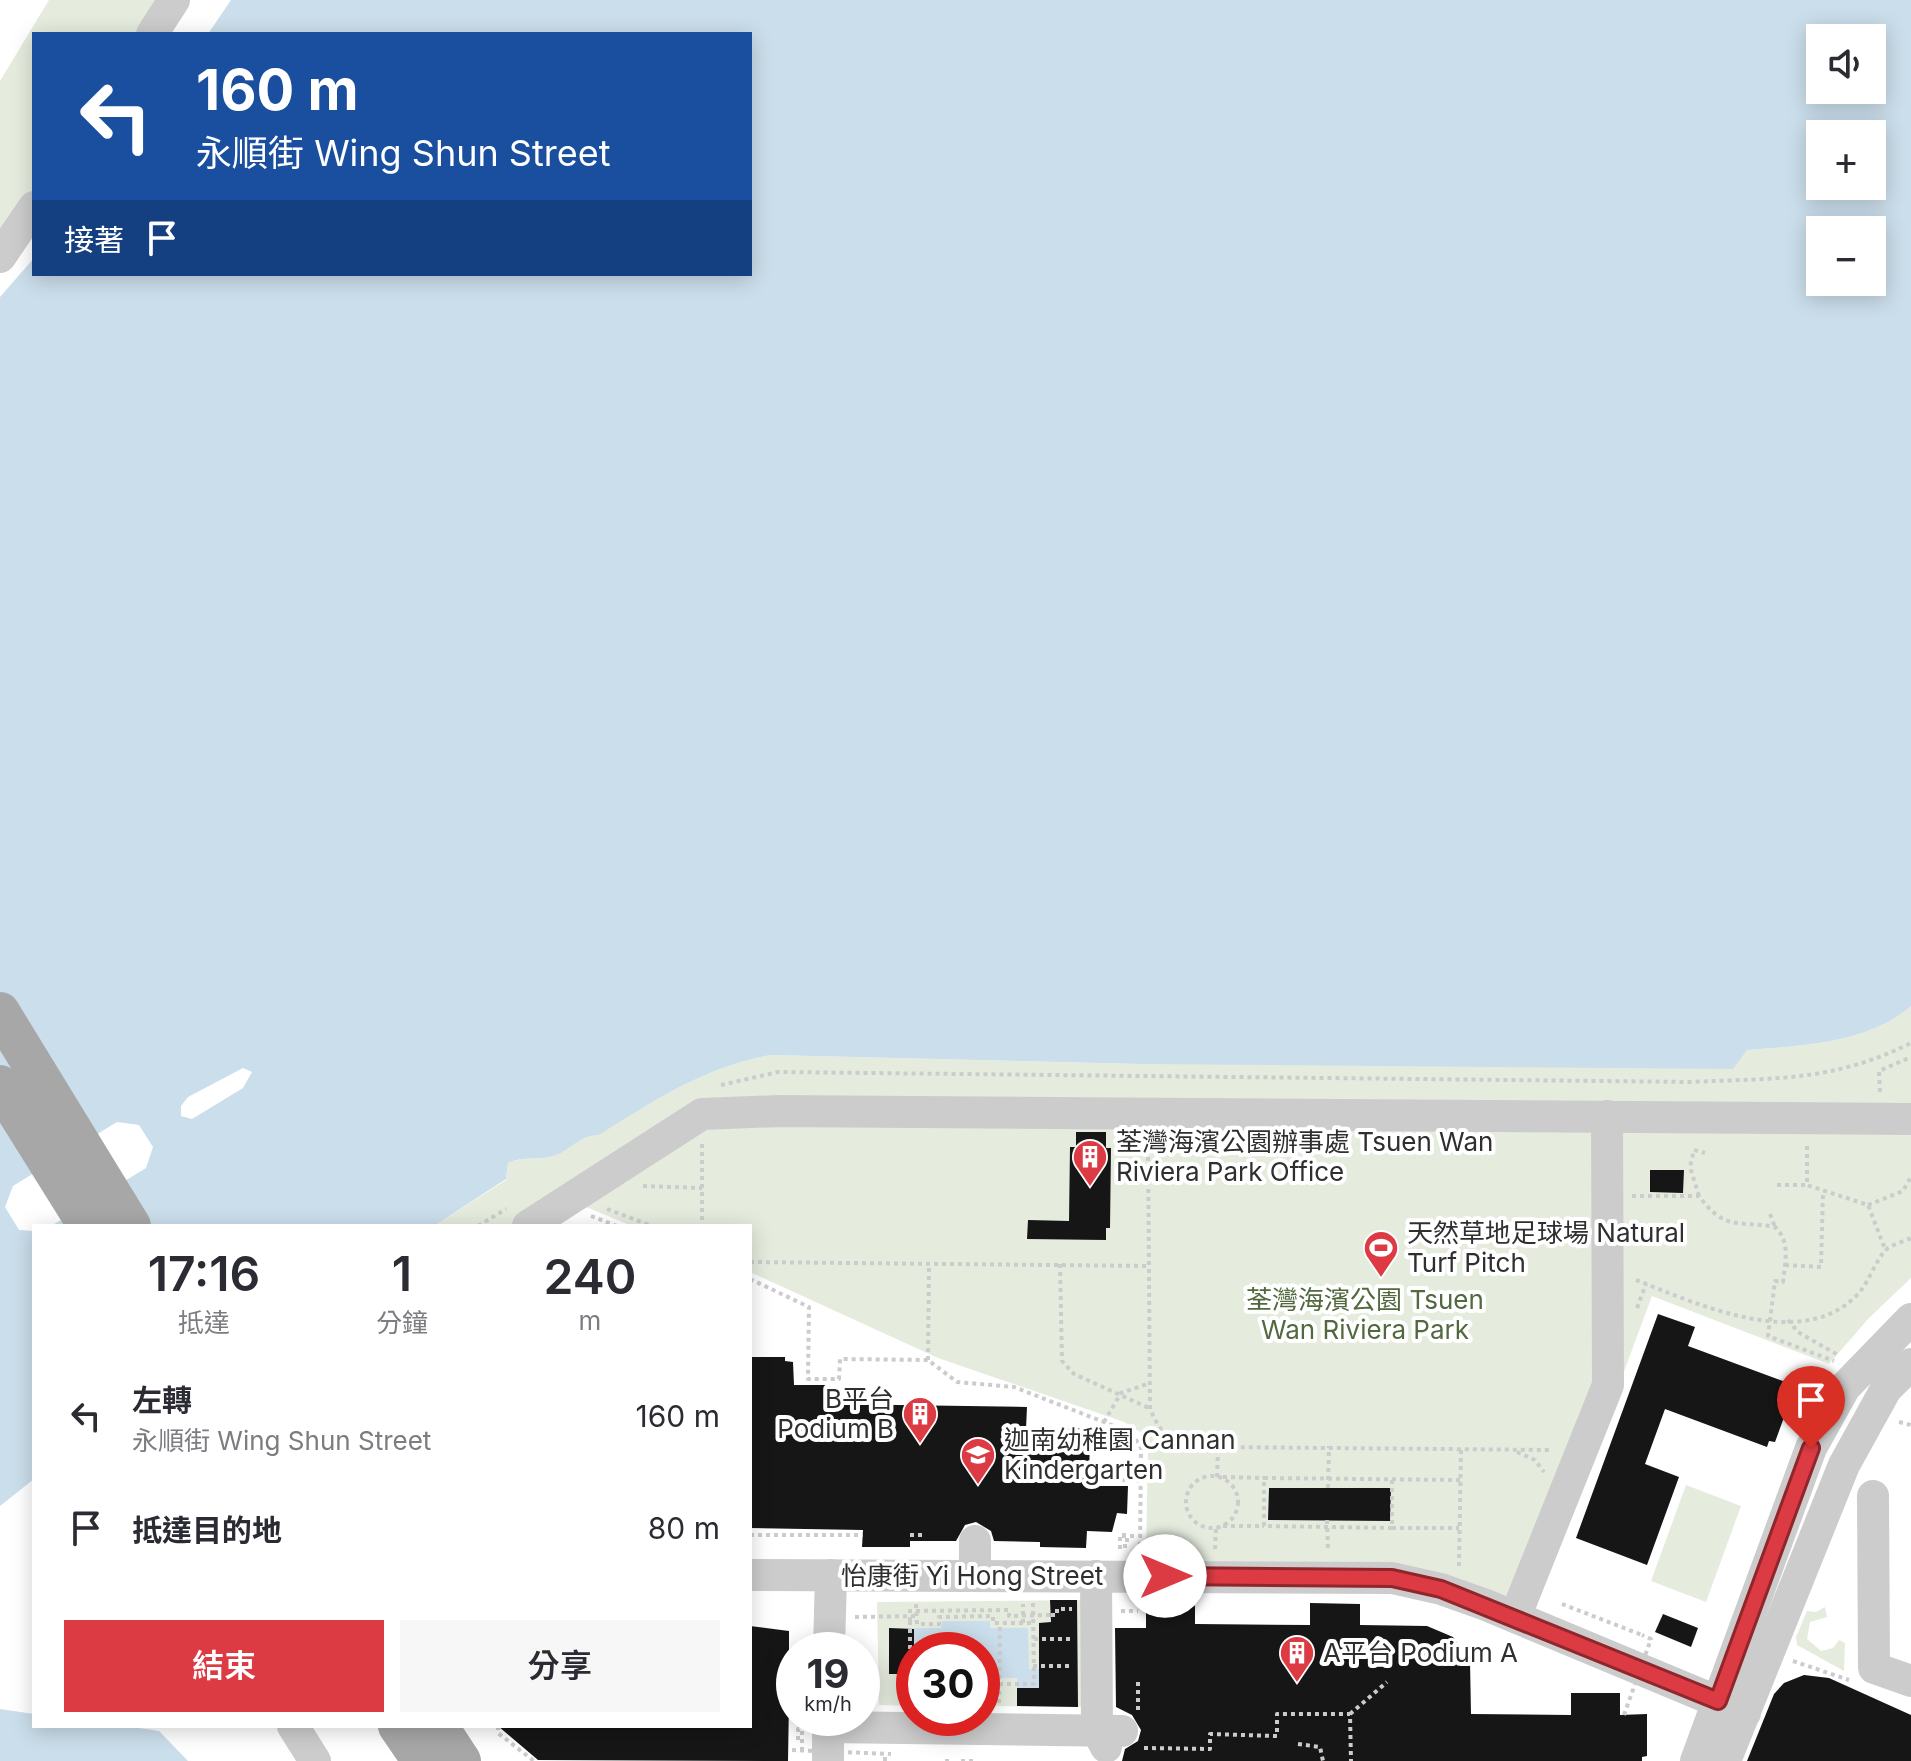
<!DOCTYPE html>
<html lang="zh-TW">
<head>
<meta charset="utf-8">
<style>
  :root { --surface:#fff; --page:#f7f7f7; --text:#2b2b33; --muted:#7c7c81; --accent:#dd3b43 }
  body { margin:0; font-family:Inter,"Noto Sans TC",sans-serif; background:var(--page); color:var(--text); height:100vh; display:flex; flex-direction:column; font-size:30px; white-space:nowrap }
  * { box-sizing:border-box; margin:0 }
  p { font-size:26px; color:var(--muted) }
  .icon { flex:none; width:44px; height:44px; fill:none; stroke:currentColor; stroke-width:2; stroke-linecap:round; stroke-linejoin:round }
  .map { position:relative; flex:1; overflow:hidden }
  .side { position:absolute; left:32px; top:1224px; width:720px; height:504px; display:flex; flex-direction:column; background:var(--surface); border-radius:0px; box-shadow:0 4px 20px #0003 }
  .side>* { flex:none }
  .banner { position:absolute; left:32px; top:32px; width:720px; height:244px; border-radius:0px; box-shadow:0 4px 20px #0003; background:#1a4fa0; color:#fff; overflow:hidden }
  .fabs { position:absolute; left:1806px; top:24px; display:grid; gap:16px }
  .fabs a { display:grid; place-items:center; width:80px; height:80px; border-radius:0px; background:var(--surface); box-shadow:0 4px 20px #0003; font-size:40px }
  .speed { position:absolute; left:776px; top:1632px; display:flex; gap:16px; font-size:40px; font-weight:700; text-align:center }
  .speed>* { display:grid; place-content:center; width:104px; height:104px; border-radius:50%; background:var(--surface); box-shadow:0 4px 20px #0003; line-height:1 }
  .speed small { font-size:20px; font-weight:400 }
  .speed .limit { border:12px solid #d22; background:#fff; color:#111 }
  .pin { position:absolute; display:grid; place-items:center; width:68px; height:68px; color:#fff; margin:-82px -34px; border-radius:50% 50% 50% 0; rotate:-45deg; box-shadow:0 0 8px #0007 }
  .pin .icon { rotate:45deg }
  .me { position:absolute; width:88px; margin:-44px; rotate:90deg; stroke-linejoin:round; filter:drop-shadow(0 0 6px #0008) }
  .turn { display:flex; align-items:center; gap:28px; height:168px; padding:0 32px; font-size:36px }
  .turn .icon { width:104px; height:104px; stroke-width:2.5 }
  .turn b { display:block; font-size:56px; line-height:68px }
  .then { display:flex; align-items:center; height:76px; padding:0 32px; background:#0003; gap:16px; font-size:30px }
  .eta { display:flex; justify-content:space-evenly; align-items:center; height:136px; text-align:center }
  .eta b { font-size:48px; font-weight:600; line-height:56px }
  .primary-button { display:flex; gap:16px; margin-top:auto; padding:16px 32px }
  .primary-button a { flex:1; height:92px; border-radius:0px; background:var(--accent); color:#fff; font-size:32px; font-weight:600; line-height:92px; text-align:center }
  .primary-button a+a { background:var(--page); color:var(--text) }
  ul { padding:0; list-style:none }
  li { display:flex; align-items:center; gap:24px; height:112px; padding:0 32px }
  li div { flex:1 }
  li b { display:block; font-size:30px }
  li em { font-style:normal }
  .map>svg:first-child { display:block }
</style>
</head>
<body>
<div class="map">
<svg width="1911" height="1761" viewBox="0 0 1911 1761">
  <rect width="100%" height="100%" fill="#fff"/>
  <!-- green -->
  <g fill="#e5ecde">
    <polygon points="49,0 189,0 167,34 34,34 34,222 0,262 0,81"/>
    <path d="M 1911,1006 L 1911,1278 L 1869,1318 L 1829,1364 L 1652,1296 L 1535,1611 L 1445,1576 L 1401,1564 L 1146,1561 L 1148,1443 L 1142,1433 L 1124,1422 L 938,1358 L 750,1272 L 750,1226 L 632,1226 L 579,1204 L 554,1226 L 434,1226 L 506,1180 L 508,1163 C 524,1155 542,1162 559,1154 C 573,1147 583,1134 599,1134 C 655,1100 705,1067 771,1055 L 1140,1064 L 1747,1050 C 1801,1046 1869,1043 1911,1006 Z"/>
    <polygon points="1686,1485 1741,1506 1706,1602 1651,1581"/>
    <polygon points="1089,1600 1089,1707 982,1706 982,1650 914,1650 914,1706 879,1705 877,1602"/>
    <polygon points="1825,1607 1827,1617 1810,1622 1807,1639 1821,1651 1833,1648 1839,1640 1845,1643 1844,1671 1797,1645 1796,1637 1807,1611 1816,1612"/>
  </g>
  <!-- water -->
  <g fill="#cbdeeb" fill-rule="evenodd">
    <path d="M 231,0 L 1911,0 L 1911,1006 C 1869,1043 1801,1046 1747,1050 L 1733,1069 L 1140,1064 L 771,1055 C 705,1067 655,1100 599,1135 C 583,1134 573,1147 559,1154 C 542,1162 523,1155 508,1163 L 506,1179 L 434,1226 L 51,1226 L 146,1168 L 153,1147 L 139,1125 L 117,1122 L 13,1186 L 5,1207 L 19,1230 L 34,1231 L 34,1479 L 0,1506 L 0,297 L 34,258 L 34,274 L 750,274 L 750,34 L 208,34 ZM 1820,38 L 1872,38 L 1872,90 L 1820,90 ZM 1820,134 L 1872,134 L 1872,186 L 1820,186 ZM 1820,230 L 1872,230 L 1872,282 L 1820,282 ZM 243,1068 L 252,1072 L 243,1088 L 192,1119 L 181,1116 L 181,1106 L 188,1097 Z"/>
    <polygon points="942,1621 990,1621 990,1628 1028,1628 1029,1669 1039,1669 1039,1688 1017,1688 1017,1678 982,1678 982,1650 914,1650 914,1674 914,1628 941,1628"/>
    <polygon points="0,1709 34,1714 34,1726 125,1726 159,1731 188,1761 0,1761"/>
  </g>
  <!-- building -->
  <g fill="#161616">
    <polygon points="1076,1132 1106,1132 1106,1148 1111,1148 1110,1228 1106,1228 1106,1240 1027,1239 1028,1220 1069,1221 1070,1147 1076,1147"/>
    <polygon points="1650,1170 1684,1170 1683,1193 1650,1192"/>
    <polygon points="1658,1314 1695,1327 1688,1346 1791,1384 1788,1390 1793,1393 1775,1442 1769,1441 1767,1447 1665,1409 1645,1464 1679,1477 1647,1565 1576,1538"/>
    <polygon points="751,1357 785,1357 785,1361 793,1362 794,1385 825,1385 825,1394 830,1394 830,1404 1027,1407 1026,1429 1090,1428 1089,1486 1128,1486 1127,1514 1117,1513 1112,1532 1087,1531 1086,1548 1040,1547 1040,1542 994,1541 991,1531 976,1522 965,1525 956,1541 910,1541 910,1547 862,1547 863,1530 750,1528"/>
    <polygon points="1269,1488 1391,1488 1390,1521 1268,1520"/>
    <polygon points="1050,1600 1077,1600 1078,1707 1017,1706 1017,1688 1039,1688 1039,1623 1051,1622"/>
    <polygon points="1146,1602 1195,1602 1195,1624 1310,1625 1310,1603 1360,1604 1360,1625 1427,1626 1453,1637 1470,1661 1471,1714 1571,1715 1571,1693 1620,1693 1620,1715 1647,1714 1647,1756 1642,1757 1642,1761 1122,1761 1125,1749 1138,1741 1141,1730 1132,1715 1116,1707 1115,1628 1146,1628"/>
    <polygon points="1663,1614 1698,1628 1691,1647 1655,1632"/>
    <polygon points="750,1626 789,1631 789,1655 794,1655 794,1700 789,1700 788,1761 538,1760 498,1726 750,1726"/>
    <polygon points="889,1628 914,1629 914,1674 889,1674"/>
    <polygon points="1804,1675 1829,1678 1911,1715 1911,1761 1747,1761 1774,1694 1784,1683"/>
  </g>
  <g fill="none" stroke-linecap="round" stroke-linejoin="round">
    <!-- path -->
    <g stroke="#ccc" stroke-width="4" stroke-dasharray="4 4" stroke-linecap="butt">
      <path d="M 721,1085 L 778,1072 L 1690,1082 C 1776,1078 1832,1082 1911,1043"/>
      <polyline points="1880,1092 1879,1071 1911,1057"/>
      <path d="M 1148,1141 L 1150,1409 C 1167,1447 1179,1445 1218,1447 L 1551,1450"/>
      <polyline points="702,1144 702,1226"/>
      <polyline points="1807,1146 1807,1185 1868,1205 1885,1249"/>
      <polyline points="1777,1185 1807,1185"/>
      <polyline points="643,1186 702,1188"/>
      <path d="M 1632,1196 L 1699,1196 C 1725,1232 1739,1220 1775,1227 C 1791,1242 1785,1262 1783,1282 L 1775,1281 L 1768,1336 L 1834,1361"/>
      <polyline points="1699,1196 1690,1167 1694,1150 1705,1153"/>
      <polyline points="1868,1205 1903,1191 1911,1177"/>
      <polyline points="607,1209 652,1226"/>
      <polyline points="1770,1214 1775,1227"/>
      <polyline points="591,1216 617,1226"/>
      <polyline points="478,1226 506,1209"/>
      <polyline points="750,1262 1150,1266"/>
      <polyline points="1060,1264 1062,1361 1074,1374 1149,1408"/>
      <polyline points="1785,1265 1821,1267 1823,1191"/>
      <polyline points="750,1279 809,1307 808,1379 839,1379 840,1359 928,1360 957,1382 1014,1387 1132,1433 1141,1448 1140,1549"/>
      <path d="M 1636,1280 C 1697,1304 1803,1353 1858,1294 C 1869,1282 1874,1264 1884,1252 C 1889,1245 1903,1242 1911,1238"/>
      <polyline points="1637,1308 1646,1284"/>
      <polyline points="1788,1320 1798,1332 1838,1355"/>
      <polyline points="928,1360 929,1264"/>
      <polyline points="1104,1422 1121,1393 1150,1383"/>
      <polyline points="1899,1422 1911,1425"/>
      <polyline points="1517,1452 1535,1460 1544,1472"/>
      <circle cx="1212" cy="1502" r="26"/>
      <polyline points="1217,1477 1218,1447"/>
      <polyline points="1223,1477 1264,1478"/>
      <polyline points="1089,1478 1139,1481 1139,1484"/>
      <polyline points="1392,1480 1392,1528 1264,1526 1264,1478 1460,1480"/>
      <polyline points="1328,1488 1329,1446"/>
      <polyline points="1327,1520 1328,1550"/>
      <polyline points="1223,1526 1264,1526"/>
      <polyline points="1392,1528 1459,1528"/>
      <polyline points="750,1535 863,1535"/>
      <polyline points="910,1535 925,1535"/>
      <polyline points="1120,1549 1120,1535 1127,1535 1127,1546 1122,1546"/>
      <polyline points="1215,1549 1216,1527"/>
      <polyline points="1459,1566 1461,1449"/>
      <polyline points="916,1604 917,1624 939,1624 939,1617 993,1616 993,1623 1034,1623"/>
      <polyline points="1562,1604 1642,1635"/>
      <polyline points="1051,1615 1057,1615 1057,1609 1072,1609"/>
      <polyline points="855,1617 916,1616"/>
      <polyline points="910,1621 910,1678 914,1678"/>
      <polyline points="1023,1623 1023,1604"/>
      <polyline points="1034,1639 1071,1639"/>
      <polyline points="1793,1661 1849,1680"/>
      <polyline points="1033,1666 1070,1666"/>
      <polyline points="999,1684 1034,1684 1033,1603"/>
      <polyline points="982,1693 999,1693"/>
      <polyline points="999,1703 1000,1623"/>
      <polyline points="1138,1710 1138,1680"/>
      <polyline points="1350,1714 1387,1682"/>
      <polyline points="498,1726 498,1733 534,1761"/>
      <polyline points="1298,1744 1320,1747 1323,1761"/>
      <polyline points="1144,1748 1210,1749 1210,1734 1277,1736 1277,1714 1350,1714 1351,1761"/>
      <polyline points="883,1759 888,1759"/>
      <polyline points="947,1761 947,1759"/>
      <polyline points="961,1761 977,1761"/>
    </g>
    <!-- minor -->
    <g stroke="#ccc" stroke-width="32">
      <polyline points="152,34 174,0"/>
      <polyline points="0,257 34,207"/>
      <polyline points="528,1226 702,1114 779,1111 1911,1119"/>
      <polyline points="1873,1496 1874,1668 1911,1681"/>
      <polyline points="975,1541 975,1575"/>
      <polyline points="750,1575 1392,1578 1441,1589 1486,1605 1745,1713"/>
      <polyline points="1096,1576 1097,1730 1106,1747"/>
      <polyline points="1515,1617 1608,1385 1607,1116"/>
      <polyline points="829,1650 831,1575"/>
      <polyline points="293,1726 315,1761"/>
      <polyline points="828,1727 1122,1731"/>
      <polyline points="828,1761 828,1718"/>
      <polyline points="1696,1761 1811,1448 1845,1387 1911,1319"/>
      <polyline points="1725,1761 1844,1465 1886,1389 1911,1364"/>
    </g>
    <!-- major -->
    <g stroke="#a7a7a7" stroke-width="40">
      <polyline points="0,1012 131,1226"/>
      <polyline points="0,1085 88,1226"/>
      <polyline points="398,1726 422,1761"/>
      <polyline points="438,1726 461,1761"/>
    </g>
    <!-- path-bridge -->
    <g stroke="#ccc" stroke-width="4" stroke-dasharray="4 4" stroke-linecap="butt">
      <polyline points="1122,1536 1138,1536"/>
      <polyline points="1121,1611 1138,1611"/>
      <polyline points="910,1621 910,1611 1009,1610 1009,1616 1051,1615"/>
      <polyline points="1624,1715 1651,1639 1642,1635"/>
      <polyline points="798,1740 798,1729 802,1730 802,1751"/>
      <polyline points="792,1750 891,1754"/>
    </g>
  </g>
  <g fill="none" stroke-linecap="round" stroke-linejoin="round">
    <defs>
      <polyline id="route" points="1165,1576 1392,1578 1441,1589 1718,1701 1811,1448"/>
    </defs>
    <!-- route casing -->
    <use href="#route" stroke="#90262c" stroke-width="20"/>
    <!-- route -->
    <use href="#route" stroke="#dd3b43" stroke-width="14"/>
  </g>
  <!-- icons -->
  <defs>
    <symbol id="building-pin" viewBox="-11 -11 22 30"><path d="M0 17L-7.5 6A9.5 9.5 0 1 1 7.5 6Z" fill="#dd3b43" stroke="#fff"/><path d="M-4-6H4V6H1V3H-1V6H-4ZM-2.5-4.3h1.7v1.8h-1.7ZM.8-4.3h1.7v1.8H.8ZM-2.5-1h1.7V.8h-1.7ZM.8-1h1.7V.8H.8Z" fill="#fff"/></symbol>
    <symbol id="stadium-pin" viewBox="-11 -11 22 30"><path d="M0 17L-7.5 6A9.5 9.5 0 1 1 7.5 6Z" fill="#dd3b43" stroke="#fff"/><path d="M0-5a6.5 5 0 1 0 0 10a6.5 5 0 1 0 0-10ZM-3.5-1.8h7v3.6h-7Z" fill="#fff"/></symbol>
    <symbol id="school-pin" viewBox="-11 -11 22 30"><path d="M0 17L-7.5 6A9.5 9.5 0 1 1 7.5 6Z" fill="#dd3b43" stroke="#fff"/><path d="M0-5L7-2L0 1L-7-2ZM-4 1L0 2.5L4 1V4Q0 6-4 4Z" fill="#fff"/></symbol>
  </defs>
  <g fill-rule="evenodd">
    <use href="#building-pin" x="1070" y="1137" width="40" height="54"/>
    <use href="#stadium-pin" x="1361" y="1228" width="40" height="54"/>
    <use href="#building-pin" x="900" y="1394" width="40" height="54"/>
    <use href="#school-pin" x="958" y="1435" width="40" height="54"/>
    <use href="#building-pin" x="1277" y="1633" width="40" height="54"/>
  </g>
  <g text-anchor="middle" stroke-width="8" stroke-linejoin="round" paint-order="stroke">
    <!-- poi labels -->
    <g font-size="26" fill="#2f2f2f" stroke="#fff" text-anchor="start">
      <text x="1116" y="1151">荃灣海濱公園辦事處 Tsuen Wan<tspan x="1116" dy="30">Riviera Park Office</tspan></text>
      <text x="1407" y="1242">天然草地足球場 Natural<tspan x="1407" dy="30">Turf Pitch</tspan></text>
      <text x="894" y="1408" text-anchor="end">B平台<tspan x="894" dy="30">Podium B</tspan></text>
      <text x="1004" y="1449">迦南幼稚園 Cannan<tspan x="1004" dy="30">Kindergarten</tspan></text>
      <text x="1323" y="1662">A平台 Podium A</text>
    </g>
    <!-- park labels -->
    <g font-size="26" fill="#52693f" stroke="#fff">
      <text x="1365" y="1309">荃灣海濱公園 Tsuen<tspan x="1365" dy="30">Wan Riviera Park</tspan></text>
    </g>
    <!-- street labels -->
    <g font-size="26" fill="#2f2f2f" stroke="#fff">
      <text x="972" y="1585">怡康街 Yi Hong Street</text>
    </g>
  </g>
</svg>
<div class="fabs">
<a><svg class="icon" aria-label="sound" viewBox="0 0 24 24"><path d="M4 9h4l5-4v14l-5-4H4zM17 9q2 3 0 6"/></svg></a>
<a>+</a>
<a>−</a>
</div>
<div class="speed"><div>19<small>km/h</small></div><div class="limit">30</div></div>
<div class="pin" style="left:1811px;top:1448px;background:#d93025"><svg class="icon" aria-label="arrive" viewBox="0 0 24 24"><path d="M6 21V4h12l-3 4 3 4H6"/></svg></div>
<svg class="me" style="left:1165px;top:1576px" viewBox="-20 -20 40 40"><circle r="19" fill="#fff"/><path d="M0-13L10 11 0 6-10 11z" fill="#dd3b43"/></svg>
<div class="banner">
<div class="turn"><svg class="icon" aria-label="left" viewBox="0 0 24 24"><path d="M17 20v-9H6M10 6l-5 5 5 5"/></svg><div><b>160 m</b>永順街 Wing Shun Street</div></div>
<div class="then">接著<svg class="icon" aria-label="arrive" viewBox="0 0 24 24"><path d="M6 21V4h12l-3 4 3 4H6"/></svg></div>
</div>
<section class="side">
<div class="eta">
<div><b>17:16</b><p>抵達</p></div>
<div><b>1</b><p>分鐘</p></div>
<div><b>240</b><p>m</p></div>
</div>
<ul>
<li><svg class="icon" aria-label="left" viewBox="0 0 24 24"><path d="M17 20v-9H6M10 6l-5 5 5 5"/></svg><div><b>左轉</b><p>永順街 Wing Shun Street</p></div><em>160 m</em></li>
<li><svg class="icon" aria-label="arrive" viewBox="0 0 24 24"><path d="M6 21V4h12l-3 4 3 4H6"/></svg><div><b>抵達目的地</b></div><em>80 m</em></li>
</ul>
<div class="primary-button"><a>結束</a><a>分享</a></div>
</section>
</div>
</body>
</html>
